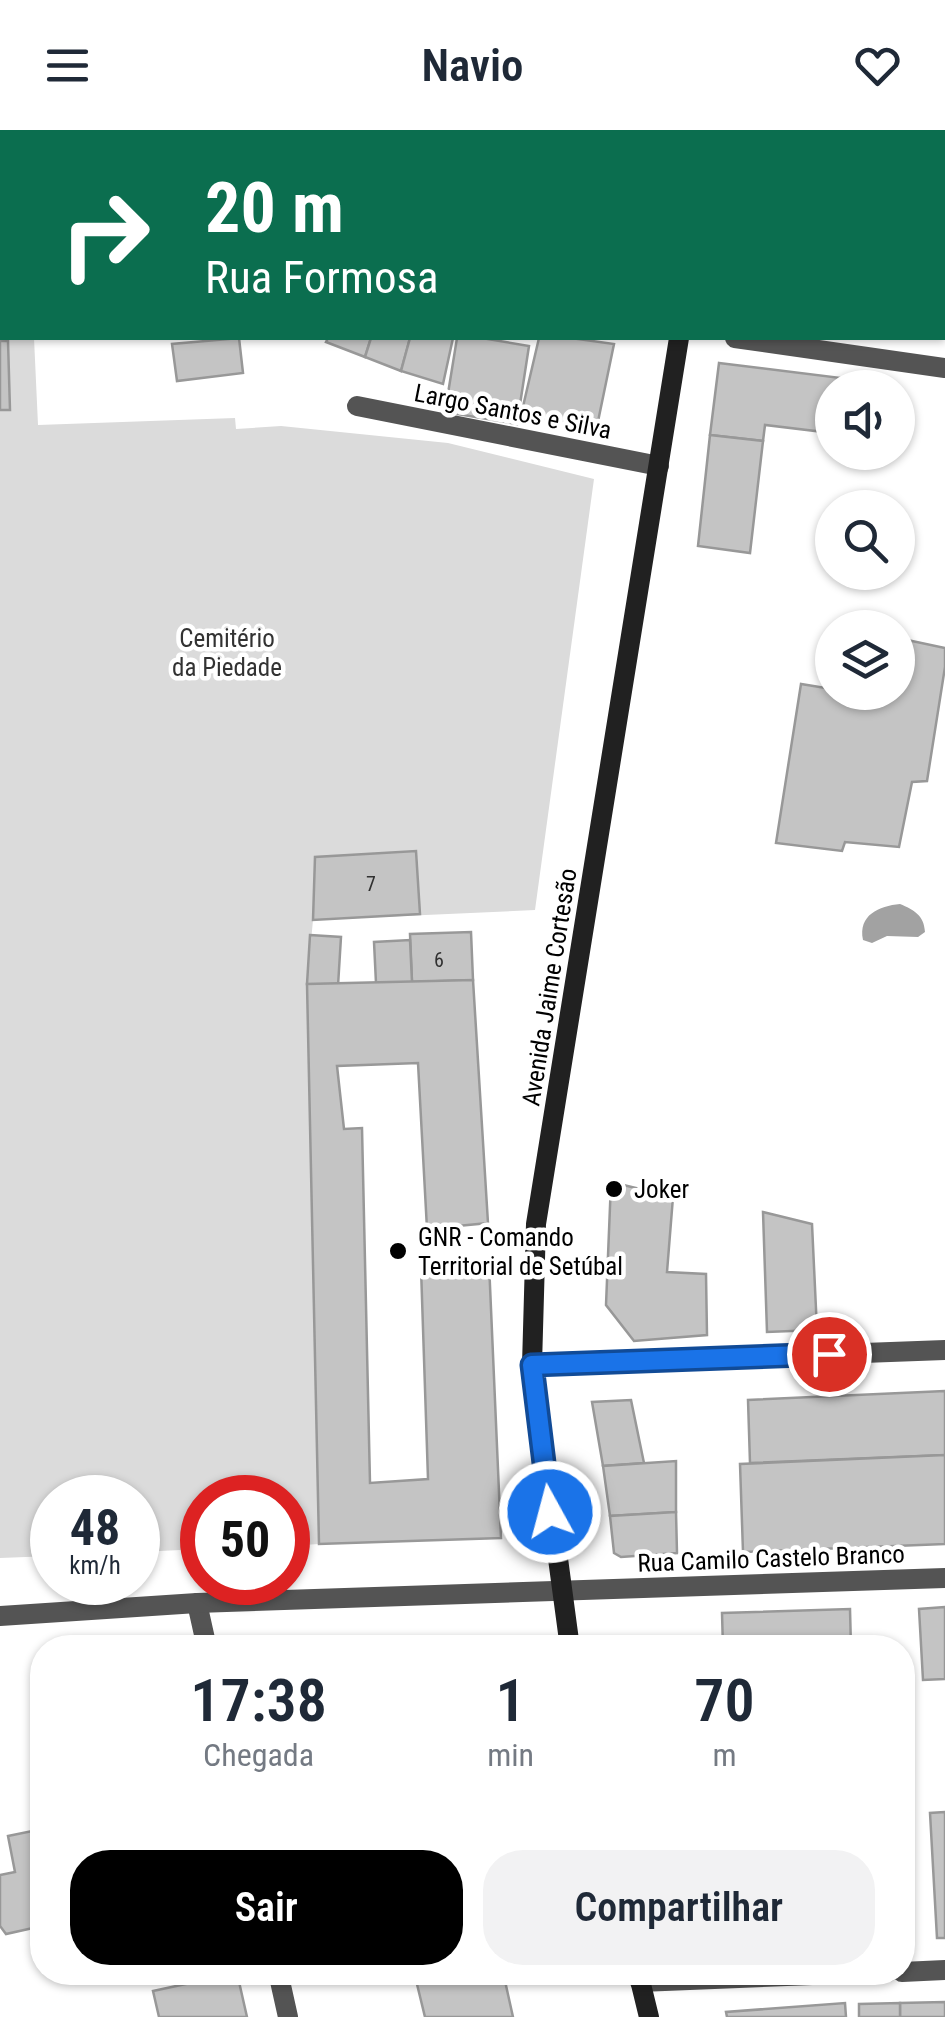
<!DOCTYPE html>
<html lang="pt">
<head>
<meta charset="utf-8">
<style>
  :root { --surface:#fff; --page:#f2f2f3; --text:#1f2937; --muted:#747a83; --accent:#000 }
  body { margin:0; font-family:"Roboto Condensed",sans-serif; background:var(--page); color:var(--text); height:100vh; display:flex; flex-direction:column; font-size:38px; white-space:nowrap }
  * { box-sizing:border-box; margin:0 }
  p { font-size:32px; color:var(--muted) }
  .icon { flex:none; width:55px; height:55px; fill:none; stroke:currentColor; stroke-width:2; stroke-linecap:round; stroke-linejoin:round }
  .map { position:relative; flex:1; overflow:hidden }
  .side { position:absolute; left:30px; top:1505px; width:885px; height:350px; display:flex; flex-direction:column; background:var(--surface); border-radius:40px; box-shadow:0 2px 8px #0004 }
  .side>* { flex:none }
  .guide { position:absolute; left:0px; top:0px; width:945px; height:210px; box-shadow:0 2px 8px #0004; background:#0b6e4f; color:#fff; overflow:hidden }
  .controls { position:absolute; left:815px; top:240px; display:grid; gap:20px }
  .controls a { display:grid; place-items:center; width:100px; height:100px; border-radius:50%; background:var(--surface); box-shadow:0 2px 8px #0004; font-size:50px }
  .speed { position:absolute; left:30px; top:1345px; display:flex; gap:20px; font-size:50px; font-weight:700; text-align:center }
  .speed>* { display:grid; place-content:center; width:130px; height:130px; border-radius:50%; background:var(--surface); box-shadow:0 2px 8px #0004; line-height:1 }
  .speed small { font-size:25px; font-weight:400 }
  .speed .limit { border:15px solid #d22; background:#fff; color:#111 }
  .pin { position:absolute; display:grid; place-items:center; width:85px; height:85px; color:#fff; margin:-42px; border:5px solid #fff; border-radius:50%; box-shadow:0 2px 10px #0007 }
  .me { position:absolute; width:110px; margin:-55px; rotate:353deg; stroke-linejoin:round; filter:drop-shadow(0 0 8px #0008) }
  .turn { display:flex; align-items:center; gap:35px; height:210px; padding:0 40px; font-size:45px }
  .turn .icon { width:130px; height:130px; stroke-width:2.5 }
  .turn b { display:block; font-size:70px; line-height:85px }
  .eta { display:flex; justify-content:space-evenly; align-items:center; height:170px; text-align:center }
  .eta b { font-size:60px; font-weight:600; line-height:70px }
  .primary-button { display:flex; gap:20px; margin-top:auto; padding:20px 40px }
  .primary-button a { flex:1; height:115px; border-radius:40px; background:var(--accent); color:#fff; font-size:40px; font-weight:600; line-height:115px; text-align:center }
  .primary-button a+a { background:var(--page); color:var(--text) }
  header { display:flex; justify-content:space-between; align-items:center; height:130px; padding:0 40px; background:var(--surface); font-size:45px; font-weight:600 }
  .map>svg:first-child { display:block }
</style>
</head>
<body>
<header><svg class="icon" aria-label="menu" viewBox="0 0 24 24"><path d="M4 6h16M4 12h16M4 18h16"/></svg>Navio<svg class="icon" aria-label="heart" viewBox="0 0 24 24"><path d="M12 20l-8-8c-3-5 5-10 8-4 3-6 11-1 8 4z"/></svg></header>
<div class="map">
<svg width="945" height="1887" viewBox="0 0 945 1887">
  <rect width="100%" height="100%" fill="#fff"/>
  <!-- green -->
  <polygon fill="#dbdbdb" points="0,191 2,208 34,208 38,295 235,288 236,299 281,296 448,313 594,349 535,780 313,790 307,854 319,1414 288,1416 288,1368 202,1368 202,1419 138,1422 138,1368 52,1368 52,1426 0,1428"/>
  <!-- water -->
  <path fill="#a2a2a2" d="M 900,774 C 914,780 924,785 925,802 L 918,807 L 887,806 L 872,813 L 863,810 C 858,785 879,776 900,774 Z"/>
  <!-- building -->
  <g fill="#c4c4c4" stroke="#989898" stroke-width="2.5">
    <polygon points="80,0 176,0 175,2"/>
    <polygon points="360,0 649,0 360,2"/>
    <polygon points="763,0 879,0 762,2"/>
    <polygon points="239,208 243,243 177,251 172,214"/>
    <polygon points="328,208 371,208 365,227 326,212"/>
    <polygon points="371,208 410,208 401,241 365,227"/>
    <polygon points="410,208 453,208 443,254 401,241"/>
    <polygon points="457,208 482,208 529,216 517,294 445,282"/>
    <polygon points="539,208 571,208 614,214 595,306 521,285"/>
    <polygon points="0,211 8,211 10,280 0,280"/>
    <polygon points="719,233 841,248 840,258 832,258 832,303 765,295 763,311 710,305"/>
    <polygon points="710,305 763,311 750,423 698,416"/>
    <polygon points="898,508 945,518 945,537 927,651 912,652 899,717 845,712 842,721 776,713 801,554 832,559 832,562 898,562"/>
    <polygon points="416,721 420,784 313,790 315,727"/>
    <polygon points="471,802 473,850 412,852 410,804"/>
    <polygon points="310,805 341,807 338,856 307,854"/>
    <polygon points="410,810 412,852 376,853 374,812"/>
    <polygon points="473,850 488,1093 427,1099 418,933 337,936 344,999 362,998 370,1353 428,1349 421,1138 489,1133 501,1408 319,1414 307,854"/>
    <polygon points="611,1052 673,1067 667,1142 706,1144 707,1205 634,1211 606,1175"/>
    <polygon points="763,1082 812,1094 817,1200 767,1202"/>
    <polygon points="945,1261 945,1325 750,1333 748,1270"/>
    <polygon points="631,1270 644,1333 603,1336 592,1272"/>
    <polygon points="945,1325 945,1414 743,1422 740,1334"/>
    <polygon points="676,1331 676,1382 610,1386 603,1336"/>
    <polygon points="676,1382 677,1423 621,1427 614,1423 610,1386"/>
    <polygon points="945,1477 945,1549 923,1550 919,1479"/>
    <polygon points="850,1479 851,1518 723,1518 722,1483"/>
    <polygon points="945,1682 945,1808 937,1808 930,1683"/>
    <polygon points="42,1699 42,1796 6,1804 0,1796 0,1745 15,1742 8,1706"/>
    <polygon points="902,1735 908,1811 902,1811"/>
    <polygon points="433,1842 503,1842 513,1887 425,1887 415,1846"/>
    <polygon points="237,1843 247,1887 159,1887 153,1861"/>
    <polygon points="945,1872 945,1887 900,1887 900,1873"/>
    <polygon points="845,1873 846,1887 727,1887 726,1882"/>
    <polygon points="900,1873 900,1887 859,1887 859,1874"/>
  </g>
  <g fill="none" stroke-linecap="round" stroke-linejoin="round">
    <!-- street -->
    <g stroke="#545454" stroke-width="20">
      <polyline points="0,24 2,24"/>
      <polyline points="735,208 945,238"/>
      <polyline points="357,276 659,336"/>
      <polyline points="532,1235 945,1220"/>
      <polyline points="197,1473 207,1518"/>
      <polyline points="0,1486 197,1473 945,1448"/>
      <polyline points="278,1842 288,1887"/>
      <polyline points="902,1842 945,1840"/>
      <polyline points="640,1852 888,1842"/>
    </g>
    <!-- secondary -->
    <g stroke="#212121" stroke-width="20">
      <polyline points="685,2 685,0"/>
      <polyline points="727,2 728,0"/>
      <polyline points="570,1518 532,1235 536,1094 679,208"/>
      <polyline points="638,1842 649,1887"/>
    </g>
  </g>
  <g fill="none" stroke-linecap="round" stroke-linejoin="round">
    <defs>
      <polyline id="route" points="550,1382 532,1235 829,1224"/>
    </defs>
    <!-- route casing -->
    <use href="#route" stroke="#114b97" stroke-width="25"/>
    <!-- route -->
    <use href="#route" stroke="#1a73e8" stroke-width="18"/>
  </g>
  <!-- markers -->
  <g fill="#000" stroke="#fff" stroke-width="4">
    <circle cx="614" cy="1059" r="10"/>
    <circle cx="398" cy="1121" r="10"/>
  </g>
  <g text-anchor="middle" stroke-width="9" stroke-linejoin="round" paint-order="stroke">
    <!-- number labels -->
    <g font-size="20" fill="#313131">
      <text x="371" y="761">7</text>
      <text x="439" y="837">6</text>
    </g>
    <!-- street labels -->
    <g font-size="25" fill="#000" stroke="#fff">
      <text transform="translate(513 281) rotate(11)" y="9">Largo Santos e Silva</text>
      <text transform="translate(549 857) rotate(-81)" y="9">Avenida Jaime Cortesão</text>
      <text transform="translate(771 1428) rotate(-2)" y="9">Rua Camilo Castelo Branco</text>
    </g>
    <!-- park labels -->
    <g font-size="25" fill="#323232" stroke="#fff">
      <text x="227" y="517">Cemitério<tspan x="227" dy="29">da Piedade</tspan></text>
    </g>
    <!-- poi labels -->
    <g font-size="25" fill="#000" stroke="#fff" text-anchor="start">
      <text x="634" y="1068">Joker</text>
      <text x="418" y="1116">GNR - Comando<tspan x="418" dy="29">Territorial de Setúbal</tspan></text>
    </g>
  </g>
</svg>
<div class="controls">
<a><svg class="icon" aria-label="sound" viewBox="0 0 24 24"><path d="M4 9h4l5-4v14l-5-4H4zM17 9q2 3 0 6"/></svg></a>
<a><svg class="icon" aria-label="search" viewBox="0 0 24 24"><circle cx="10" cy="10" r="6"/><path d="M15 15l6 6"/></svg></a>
<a><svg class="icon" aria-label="layers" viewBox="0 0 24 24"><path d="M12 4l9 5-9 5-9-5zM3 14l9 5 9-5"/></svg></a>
</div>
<div class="speed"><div>48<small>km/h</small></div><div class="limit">50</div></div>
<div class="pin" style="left:829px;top:1224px;background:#d93025"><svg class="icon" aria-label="arrive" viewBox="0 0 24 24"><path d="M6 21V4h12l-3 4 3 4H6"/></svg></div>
<svg class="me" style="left:550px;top:1382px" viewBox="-20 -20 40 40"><circle r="17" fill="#1a73e8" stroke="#fff" stroke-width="3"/><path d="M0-11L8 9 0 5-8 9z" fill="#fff"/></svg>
<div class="guide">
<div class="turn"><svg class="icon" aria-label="right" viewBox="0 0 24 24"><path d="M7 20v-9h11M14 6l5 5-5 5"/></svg><div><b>20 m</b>Rua Formosa</div></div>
</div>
<section class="side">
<div class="eta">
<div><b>17:38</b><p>Chegada</p></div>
<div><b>1</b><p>min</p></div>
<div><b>70</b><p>m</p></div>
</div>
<div class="primary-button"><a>Sair</a><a>Compartilhar</a></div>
</section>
</div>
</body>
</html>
